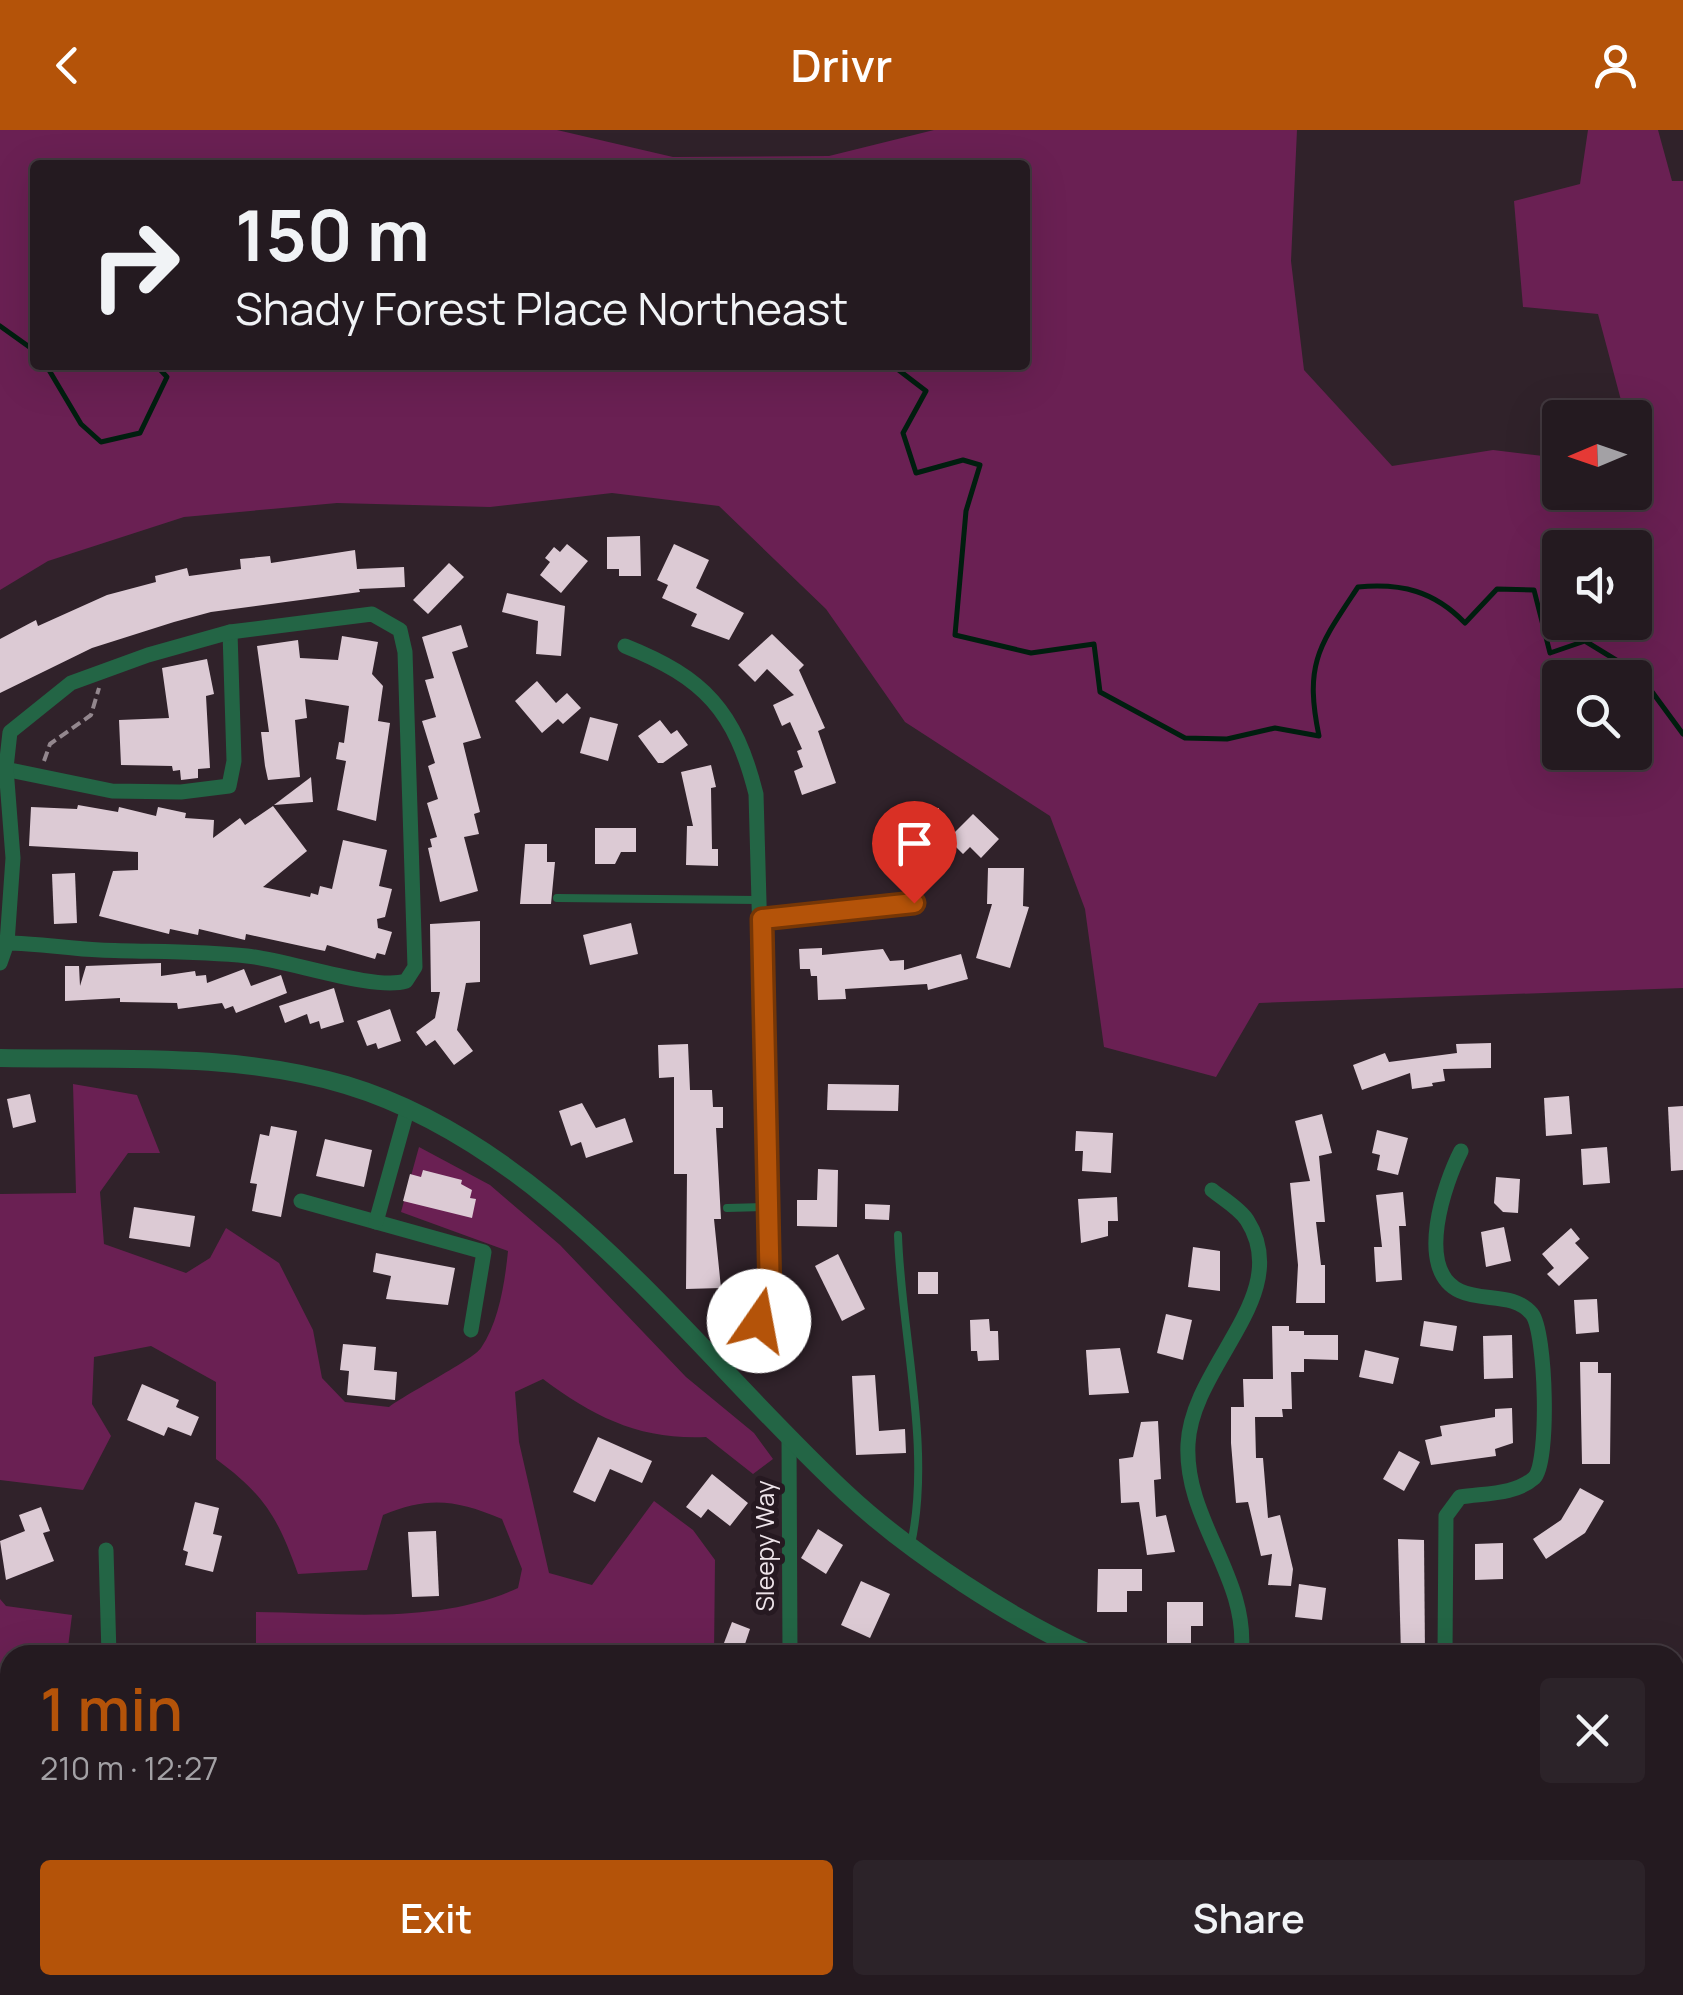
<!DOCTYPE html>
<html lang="en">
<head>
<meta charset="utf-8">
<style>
  :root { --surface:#241a20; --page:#2c2329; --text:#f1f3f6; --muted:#a3a1a5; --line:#41383e; --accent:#b45309 }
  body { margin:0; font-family:Manrope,sans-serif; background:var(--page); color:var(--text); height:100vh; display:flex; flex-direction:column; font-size:38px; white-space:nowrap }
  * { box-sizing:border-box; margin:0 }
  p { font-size:32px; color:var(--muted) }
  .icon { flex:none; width:55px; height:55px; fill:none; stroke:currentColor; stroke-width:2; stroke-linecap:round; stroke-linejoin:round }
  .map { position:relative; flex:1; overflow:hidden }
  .details { position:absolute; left:0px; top:1515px; width:1685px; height:350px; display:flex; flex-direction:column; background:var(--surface); border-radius:30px 30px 0 0; box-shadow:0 10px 40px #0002,0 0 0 2px var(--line) }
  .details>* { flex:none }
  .hud { position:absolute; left:30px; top:30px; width:1000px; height:210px; border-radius:10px; box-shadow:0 10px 40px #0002,0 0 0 2px var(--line); background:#241a20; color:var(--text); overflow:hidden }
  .needle { width:65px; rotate:268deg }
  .tools { position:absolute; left:1542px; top:270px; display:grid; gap:20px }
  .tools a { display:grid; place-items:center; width:110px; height:110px; border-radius:10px; background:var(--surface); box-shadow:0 10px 40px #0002,0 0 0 2px var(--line); font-size:50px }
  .pin { position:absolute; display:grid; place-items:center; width:85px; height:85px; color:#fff; margin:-102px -42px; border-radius:50% 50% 50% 0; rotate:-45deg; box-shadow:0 0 10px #0007 }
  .pin .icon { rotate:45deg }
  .me { position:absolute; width:110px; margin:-55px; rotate:12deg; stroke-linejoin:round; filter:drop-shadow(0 0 8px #0008) }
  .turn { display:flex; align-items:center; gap:35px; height:210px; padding:0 40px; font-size:45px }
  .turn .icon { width:130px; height:130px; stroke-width:2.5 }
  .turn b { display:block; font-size:70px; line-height:85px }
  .round { display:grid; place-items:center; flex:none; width:105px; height:105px; border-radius:10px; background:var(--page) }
  .overview { display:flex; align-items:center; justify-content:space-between; height:170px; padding:0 40px }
  h1 { font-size:60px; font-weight:600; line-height:75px; color:var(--accent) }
  .action { display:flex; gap:20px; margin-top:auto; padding:20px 40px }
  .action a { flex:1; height:115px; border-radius:10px; background:var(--accent); color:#fff; font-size:40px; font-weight:600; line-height:115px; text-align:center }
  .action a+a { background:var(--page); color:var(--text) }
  header { display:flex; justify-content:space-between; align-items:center; height:130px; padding:0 40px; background:var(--accent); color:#fff; font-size:45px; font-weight:600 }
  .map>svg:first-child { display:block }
</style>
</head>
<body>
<header><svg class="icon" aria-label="back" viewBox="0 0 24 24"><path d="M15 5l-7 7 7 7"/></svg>Drivr<svg class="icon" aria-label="person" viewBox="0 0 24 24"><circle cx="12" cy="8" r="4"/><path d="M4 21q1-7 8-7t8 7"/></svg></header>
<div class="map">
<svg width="1683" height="1865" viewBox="0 0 1683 1865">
  <rect width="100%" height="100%" fill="#30222a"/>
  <!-- green -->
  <g fill="#6a2053" fill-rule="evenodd">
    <path d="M 0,0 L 557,0 L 673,27 L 829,26 L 934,0 L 1297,0 L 1291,131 L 1304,240 L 1392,336 L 1493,320 L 1560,328 L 1560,362 L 1635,362 L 1635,288 L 1613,287 L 1622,274 L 1598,184 L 1523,177 L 1514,71 L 1580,54 L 1588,0 L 1658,0 L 1672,51 L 1683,51 L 1683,858 L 1259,873 L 1216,947 L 1104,917 L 1085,779 L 1050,686 L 905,592 L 826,479 L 719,376 L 612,363 L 490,377 L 337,373 L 184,387 L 48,431 L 0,460 ZM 35,35 L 1025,35 L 1025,235 L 35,235 ZM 1560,418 L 1635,418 L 1635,492 L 1560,492 ZM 1560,548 L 1635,548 L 1635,622 L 1560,622 Z"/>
    <path d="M 73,954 L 137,965 L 160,1023 L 128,1023 L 100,1062 L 104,1114 L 186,1143 L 210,1128 L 226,1098 L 279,1133 L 313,1200 L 322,1248 L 345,1272 L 389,1277 C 406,1264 474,1229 481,1218 C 499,1192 505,1151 508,1121 L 401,1082 L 419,1017 L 490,1055 L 560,1115 L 686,1247 L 754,1303 L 773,1329 L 753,1344 L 706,1307 C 641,1310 595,1288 543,1249 L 515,1262 L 519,1312 L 549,1443 L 592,1455 L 654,1371 L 693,1400 L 715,1430 L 714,1525 L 256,1525 L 256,1482 C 343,1483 437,1495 518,1458 L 522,1439 L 502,1389 C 456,1370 429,1366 383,1385 L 367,1440 L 298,1444 C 278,1388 265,1365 216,1329 L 216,1252 L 151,1216 L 94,1227 L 92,1274 L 111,1306 L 83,1360 L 0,1350 L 0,1064 L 76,1063 Z"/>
    <polygon points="0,1469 6,1476 72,1485 67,1525 10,1525 10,1556 0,1546"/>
    <polygon points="10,1763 10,1855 90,1855 90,1865 0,1859 0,1771"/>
    <polygon points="138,1855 268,1855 275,1865 138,1865"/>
    <polygon points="1350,1855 1654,1855 1655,1865 1350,1865"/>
  </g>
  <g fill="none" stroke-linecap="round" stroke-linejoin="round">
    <!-- stream -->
    <g stroke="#001e0f" stroke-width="5">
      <polyline points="0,196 35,221"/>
      <polyline points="46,235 81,294 101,312 140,303 167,247 156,235"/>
      <path d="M 892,235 L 926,261 L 903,303 L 916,343 L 963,330 L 980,335 L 966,381 L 955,505 L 1031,523 L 1094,514 L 1100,562 L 1185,608 L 1227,609 L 1275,598 L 1319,606 C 1304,533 1319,516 1358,457 C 1402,453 1434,461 1465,493 L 1497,459 L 1534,460 L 1550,523 L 1585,511 L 1639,544 L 1683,604"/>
    </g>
  </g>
  <!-- building -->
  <g fill="#dccad4">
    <polygon points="640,406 641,446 619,446 619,439 607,439 607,407"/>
    <polygon points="567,414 588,431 561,463 540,445 550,432 545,428 554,417 560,422"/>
    <polygon points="674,414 709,430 696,458 744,483 729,510 691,496 697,484 662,468 668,455 657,450"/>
    <polygon points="355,420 357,439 404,437 405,457 359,459 360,462 211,482 174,492 92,518 0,563 0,509 36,490 38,496 107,465 156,452 155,446 187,438 189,446 241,439 240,429 270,426 271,433"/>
    <polygon points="449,433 464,447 428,484 413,470"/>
    <polygon points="507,463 565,476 561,526 536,524 538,491 502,482"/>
    <polygon points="461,495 468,517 452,522 481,608 463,613 480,682 474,684 479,704 464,707 478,761 440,772 428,718 432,717 430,709 437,707 427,673 438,669 428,636 435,633 422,591 436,587 425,550 434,548 422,507"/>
    <polygon points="772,504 804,535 799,540 825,598 818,601 836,653 802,665 794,641 803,637 797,621 802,619 790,592 782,596 773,575 794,565 767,539 755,552 738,535"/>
    <polygon points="342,506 378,512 372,544 383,556 378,591 390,593 376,691 337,680 346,631 336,629 339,612 344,613 349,576 305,569 307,588 295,590 300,647 268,650 265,636 261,602 269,602 257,516 298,510 300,528 338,530"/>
    <polygon points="207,529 214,564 206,566 210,638 198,639 198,648 181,650 180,640 173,641 172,636 121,635 119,590 169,588 162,538"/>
    <polygon points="537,551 556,573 567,563 581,578 563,594 558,589 542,603 515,571"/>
    <polygon points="590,587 618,594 608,631 580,623"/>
    <polygon points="660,590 671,604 677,600 688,615 663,633 658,633 638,606"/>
    <polygon points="711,635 716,657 711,658 712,719 718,719 718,736 686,735 687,696 693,696 681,642"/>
    <polygon points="311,647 313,672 274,675"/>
    <polygon points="78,675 118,682 119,677 156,686 158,677 186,683 185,688 214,690 213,708 240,688 245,695 273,676 307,721 263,757 310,767 311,763 318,765 320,756 332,759 343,710 387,720 379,756 392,759 385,787 377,789 378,798 392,802 385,825 377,823 375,829 327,815 325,821 315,819 246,804 245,810 199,799 198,805 170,799 169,804 99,786 113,741 138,740 138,722 29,716 31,677 77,679"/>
    <polygon points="900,678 939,678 939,704 900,705"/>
    <polygon points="973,684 999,709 981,728 970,717 963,724 948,709"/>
    <polygon points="595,698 636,698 636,722 621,722 615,734 595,734"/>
    <polygon points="525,714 547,714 547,732 555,732 551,774 520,774"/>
    <polygon points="988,738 1024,738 1023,776 1029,777 1010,838 976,828 992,774 987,774"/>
    <polygon points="75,743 77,793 54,794 52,744"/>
    <polygon points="480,791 480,852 466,853 457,900 473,921 454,935 435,910 426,916 416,902 435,888 440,862 431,862 430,794"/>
    <polygon points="631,793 638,824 590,835 583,805"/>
    <polygon points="822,818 822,825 883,819 890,831 904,830 904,840 961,824 968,849 928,860 927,854 845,859 846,869 818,870 817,846 811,846 810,839 800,839 799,819"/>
    <polygon points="161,833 161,846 195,841 196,846 206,845 207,853 244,839 251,856 281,845 287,863 236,883 233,876 225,879 222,873 178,879 177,873 120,872 120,868 65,871 65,836 79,836 80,856 86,836"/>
    <polygon points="334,858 344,892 321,899 319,891 310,894 307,884 285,893 279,876"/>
    <polygon points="390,879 401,911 378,919 376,913 367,916 357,891"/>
    <polygon points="1491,913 1491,938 1443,939 1445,951 1432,953 1433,956 1412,959 1410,943 1362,960 1353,935 1385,923 1389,932 1457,923 1456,914"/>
    <polygon points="688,914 690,960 712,960 713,977 723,977 723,998 716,998 721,1089 714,1089 721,1158 686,1159 687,1044 674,1044 674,947 659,948 658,915"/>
    <polygon points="828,954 899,955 898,981 827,980"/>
    <polygon points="30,964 36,992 13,998 7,969"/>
    <polygon points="1569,966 1572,1004 1546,1006 1544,968"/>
    <polygon points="582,973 596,998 625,988 633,1012 586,1028 581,1012 571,1016 559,981"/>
    <polygon points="1683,976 1683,1040 1671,1041 1668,977"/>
    <polygon points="1322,984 1332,1023 1319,1026 1325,1092 1316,1092 1321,1135 1325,1135 1325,1173 1296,1173 1298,1135 1290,1053 1310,1051 1295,991"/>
    <polygon points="271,996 297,1001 281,1087 252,1081 257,1054 250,1053 260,1004 269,1006"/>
    <polygon points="1377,1000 1408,1008 1398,1045 1377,1040 1380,1025 1372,1023"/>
    <polygon points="1076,1001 1113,1003 1111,1043 1082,1041 1083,1021 1075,1021"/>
    <polygon points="325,1009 372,1020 364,1057 316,1046"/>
    <polygon points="1607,1017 1610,1053 1583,1055 1581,1019"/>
    <polygon points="818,1039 838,1040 837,1097 797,1096 797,1070 817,1070"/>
    <polygon points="423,1040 462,1050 461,1054 472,1060 470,1068 476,1069 472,1088 403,1071 410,1044 421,1047"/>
    <polygon points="1496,1047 1520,1049 1518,1083 1503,1082 1494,1073"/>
    <polygon points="1403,1062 1406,1096 1399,1096 1402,1150 1376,1152 1374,1117 1382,1117 1376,1065"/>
    <polygon points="1117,1067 1118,1091 1108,1091 1108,1106 1081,1113 1078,1069"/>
    <polygon points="865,1074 890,1075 889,1090 865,1089"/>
    <polygon points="134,1077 195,1086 190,1117 129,1108"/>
    <polygon points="1504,1097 1511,1131 1486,1137 1481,1102"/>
    <polygon points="1571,1098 1580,1109 1575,1113 1589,1128 1559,1156 1547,1144 1554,1138 1542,1124"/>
    <polygon points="1193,1117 1220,1121 1220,1161 1188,1157"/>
    <polygon points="376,1123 455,1138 448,1175 386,1169 391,1146 373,1142"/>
    <polygon points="838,1124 865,1179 842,1191 815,1136"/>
    <rect x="918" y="1142" width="20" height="22"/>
    <polygon points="1597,1169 1599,1202 1576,1204 1574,1170"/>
    <polygon points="1166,1184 1192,1190 1183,1230 1157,1223"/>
    <polygon points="989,1189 990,1201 998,1201 999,1230 978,1231 977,1221 971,1221 970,1190"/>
    <polygon points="1424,1191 1457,1196 1453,1221 1420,1216"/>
    <polygon points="1272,1196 1289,1196 1289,1201 1304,1201 1304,1205 1338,1205 1338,1230 1304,1229 1304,1242 1291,1242 1292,1279 1282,1279 1283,1287 1255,1287 1256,1328 1263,1328 1268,1388 1280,1385 1293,1439 1291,1456 1268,1455 1272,1424 1261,1426 1248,1372 1236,1373 1231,1313 1231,1277 1244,1277 1243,1249 1273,1249"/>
    <polygon points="1512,1205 1513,1248 1484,1249 1483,1206"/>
    <polygon points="343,1214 376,1217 374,1240 397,1242 395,1270 347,1265 349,1241 340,1240"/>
    <polygon points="1120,1218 1129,1263 1089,1265 1086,1220"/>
    <polygon points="1365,1220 1399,1228 1393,1254 1359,1247"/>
    <polygon points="1580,1232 1598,1232 1598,1243 1611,1243 1610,1334 1582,1334"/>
    <polygon points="875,1245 879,1301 905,1299 906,1323 856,1325 852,1246"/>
    <polygon points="142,1254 179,1270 176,1277 199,1287 191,1306 168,1297 164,1306 127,1290"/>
    <polygon points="1512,1278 1513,1313 1495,1319 1496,1326 1431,1335 1425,1310 1442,1306 1440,1296 1495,1287 1495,1279"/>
    <polygon points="1158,1291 1161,1349 1154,1350 1156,1387 1166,1385 1175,1422 1147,1425 1139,1372 1121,1373 1119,1329 1133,1327 1141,1292"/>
    <polygon points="598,1307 652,1331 642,1353 610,1339 595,1372 573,1362"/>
    <polygon points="1399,1321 1420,1332 1404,1361 1383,1349"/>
    <polygon points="712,1344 748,1373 730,1396 708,1379 701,1388 686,1377"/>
    <polygon points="1580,1358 1604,1371 1585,1403 1546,1429 1533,1409 1561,1390"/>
    <polygon points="195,1372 219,1378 213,1404 222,1406 213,1442 185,1435 188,1422 183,1420"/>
    <polygon points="41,1377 50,1401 43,1403 54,1431 6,1450 0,1411 25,1401 19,1385"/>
    <polygon points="818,1399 843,1415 826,1444 801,1428"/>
    <polygon points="436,1401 439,1466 412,1467 408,1402"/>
    <polygon points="1398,1409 1424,1410 1425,1525 1401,1525"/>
    <polygon points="1503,1413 1503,1449 1475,1450 1475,1414"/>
    <polygon points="1098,1439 1142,1439 1142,1461 1127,1461 1127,1482 1097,1482"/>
    <polygon points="861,1451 890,1464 870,1508 841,1495"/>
    <polygon points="1299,1454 1326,1458 1322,1490 1295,1487"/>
    <polygon points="1167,1472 1203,1472 1203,1496 1191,1496 1191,1513 1167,1513"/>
    <polygon points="732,1492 750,1499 743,1520 724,1513"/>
  </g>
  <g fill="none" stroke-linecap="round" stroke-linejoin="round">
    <!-- path -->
    <polyline stroke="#93878e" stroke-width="4" stroke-dasharray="10 5" stroke-linecap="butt" points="44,631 50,614 91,585 99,558"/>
    <!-- service -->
    <g stroke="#236545" stroke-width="8">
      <polyline points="557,768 758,770"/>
      <polyline points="727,1078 768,1077"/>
      <path d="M 898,1105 C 901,1204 932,1318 911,1414"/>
      <polyline points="1186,1861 1225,1855"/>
    </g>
    <!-- minor -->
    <g stroke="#236545" stroke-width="15">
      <path d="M 625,516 C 705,548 735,581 756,664 L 770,1167 L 748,1216 L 723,1240"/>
      <polyline points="0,638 112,661 181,662 229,656 234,631 230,502"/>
      <polyline points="762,789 915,773"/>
      <path d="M 0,813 C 34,812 67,819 100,820 C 149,822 199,821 247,826 C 288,830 374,861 406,851 L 415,837 L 405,522 L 400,500 L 372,484 L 230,502 L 148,525 L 71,553 L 10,602 L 6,638 L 13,728 L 7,813 L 0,833"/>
      <path d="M 1212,1060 C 1223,1069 1239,1078 1247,1090 C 1295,1165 1192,1234 1188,1314 C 1184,1391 1250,1448 1241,1525"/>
      <polyline points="301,1071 484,1122 471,1200"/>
      <polyline points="376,1092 407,981"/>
      <polyline points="789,1307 790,1525"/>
      <polyline points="106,1420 109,1525"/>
      <path d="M 1445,1525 L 1446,1386 L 1460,1367 C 1484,1363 1515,1365 1534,1348 C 1550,1333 1546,1202 1532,1184 C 1514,1162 1483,1172 1460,1161 C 1414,1140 1445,1052 1461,1021"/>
      <polyline points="0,1626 10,1626"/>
      <polyline points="121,1855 122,1865"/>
      <polyline points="674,1855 674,1865"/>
      <polyline points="937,1855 941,1865"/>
    </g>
    <!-- tertiary -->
    <g stroke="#236545" stroke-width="18">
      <path d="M 0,928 C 115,930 235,922 346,955 C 552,1017 694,1222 846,1363 C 909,1422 1014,1491 1093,1525"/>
      <polyline points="1675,1637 1683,1637"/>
      <polyline points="1088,1855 1088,1865"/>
    </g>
  </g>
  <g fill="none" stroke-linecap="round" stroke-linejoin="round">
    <defs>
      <polyline id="route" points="759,1191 770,1167 762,789 914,773"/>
    </defs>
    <!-- route casing -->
    <use href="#route" stroke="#753606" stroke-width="25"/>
    <!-- route -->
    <use href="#route" stroke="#b45309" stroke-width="18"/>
  </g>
  <g text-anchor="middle" stroke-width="10" stroke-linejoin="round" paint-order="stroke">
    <!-- street labels -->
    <g font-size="25" fill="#ede3e9" stroke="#261921">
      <text transform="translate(765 1416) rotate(-90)" y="9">Sleepy Way</text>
    </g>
  </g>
</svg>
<div class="tools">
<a><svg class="needle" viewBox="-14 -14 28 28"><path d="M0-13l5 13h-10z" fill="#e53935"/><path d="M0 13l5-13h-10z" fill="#a3a1a5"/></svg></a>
<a><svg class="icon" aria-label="sound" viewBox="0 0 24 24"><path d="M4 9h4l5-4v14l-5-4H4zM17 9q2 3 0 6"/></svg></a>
<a><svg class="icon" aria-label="search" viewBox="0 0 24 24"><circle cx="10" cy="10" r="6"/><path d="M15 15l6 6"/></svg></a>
</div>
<div class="pin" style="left:914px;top:773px;background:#d93025"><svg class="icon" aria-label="arrive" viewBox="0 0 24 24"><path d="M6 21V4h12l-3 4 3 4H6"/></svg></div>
<svg class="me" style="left:759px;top:1191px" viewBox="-20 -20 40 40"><circle r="19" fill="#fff"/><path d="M0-13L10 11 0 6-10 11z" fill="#b45309"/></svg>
<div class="hud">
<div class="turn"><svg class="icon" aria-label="right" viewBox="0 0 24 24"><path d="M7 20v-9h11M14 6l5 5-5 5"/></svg><div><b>150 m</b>Shady Forest Place Northeast</div></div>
</div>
<section class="details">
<div class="overview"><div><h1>1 min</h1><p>210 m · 12:27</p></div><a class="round"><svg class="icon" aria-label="close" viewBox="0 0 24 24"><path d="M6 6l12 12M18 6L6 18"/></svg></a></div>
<div class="action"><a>Exit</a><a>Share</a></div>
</section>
</div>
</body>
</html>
